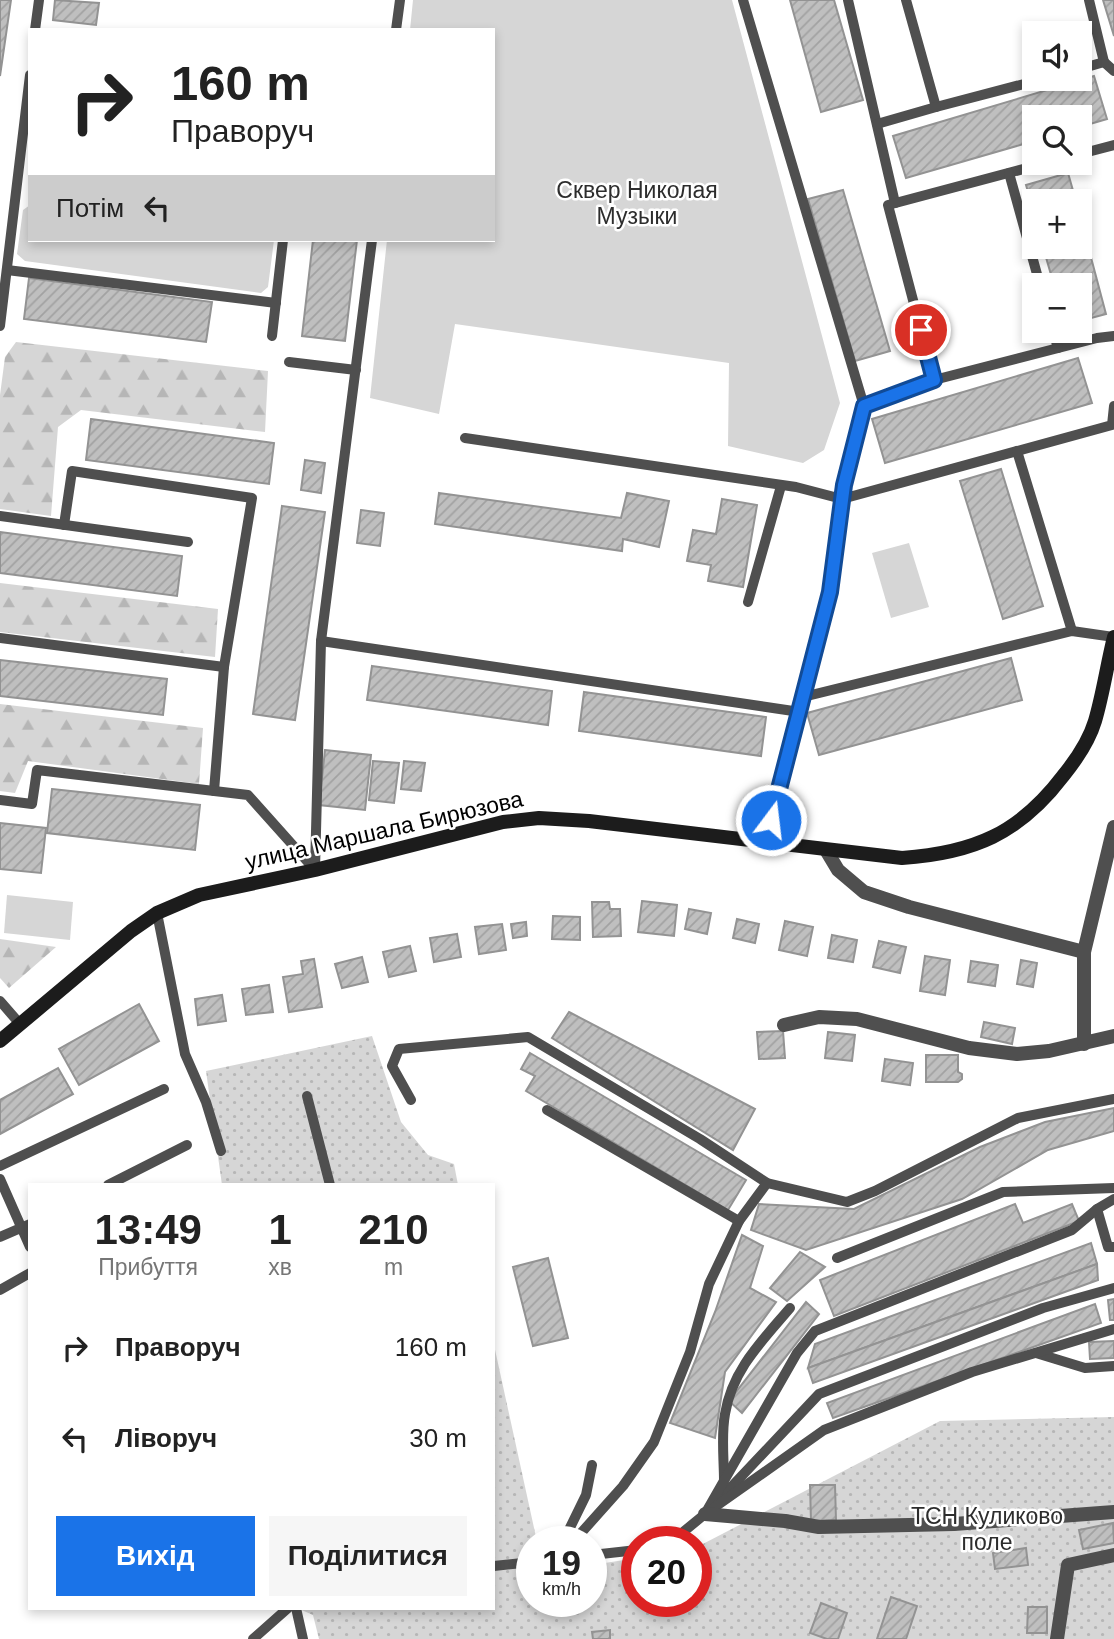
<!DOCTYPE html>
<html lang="uk">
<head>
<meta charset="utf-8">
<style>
  :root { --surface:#fff; --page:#f6f6f6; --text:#222; --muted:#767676; --accent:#1a73e8 }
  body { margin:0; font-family:Helvetica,sans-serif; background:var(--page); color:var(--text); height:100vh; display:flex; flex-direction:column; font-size:26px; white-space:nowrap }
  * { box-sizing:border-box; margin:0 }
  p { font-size:23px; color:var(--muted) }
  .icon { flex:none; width:38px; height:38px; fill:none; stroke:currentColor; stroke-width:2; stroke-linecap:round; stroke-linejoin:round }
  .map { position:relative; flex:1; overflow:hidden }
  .drawer { position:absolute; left:28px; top:1183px; width:467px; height:427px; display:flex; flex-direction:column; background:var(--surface); border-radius:0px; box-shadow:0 4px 10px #0003 }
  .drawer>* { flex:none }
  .banner { position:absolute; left:28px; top:28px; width:467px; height:214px; border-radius:0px; box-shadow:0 4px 10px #0003; background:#fff; color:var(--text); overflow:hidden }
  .buttons { position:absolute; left:1022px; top:21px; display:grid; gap:14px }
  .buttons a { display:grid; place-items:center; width:70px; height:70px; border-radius:0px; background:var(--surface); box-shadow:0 4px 10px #0003; font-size:35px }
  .speed { position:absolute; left:516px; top:1526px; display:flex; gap:14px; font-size:35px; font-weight:700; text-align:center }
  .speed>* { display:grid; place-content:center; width:91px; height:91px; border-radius:50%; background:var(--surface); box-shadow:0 4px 10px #0003; line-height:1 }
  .speed small { font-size:18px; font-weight:400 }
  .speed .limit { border:10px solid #d22; background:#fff; color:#111 }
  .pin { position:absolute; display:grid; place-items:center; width:60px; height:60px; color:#fff; margin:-30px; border:4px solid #fff; border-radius:50%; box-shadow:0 2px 7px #0007 }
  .me { position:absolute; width:77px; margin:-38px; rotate:15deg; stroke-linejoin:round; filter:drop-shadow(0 0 5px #0008) }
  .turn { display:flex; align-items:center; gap:24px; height:147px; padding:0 28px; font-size:32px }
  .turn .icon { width:91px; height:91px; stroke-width:2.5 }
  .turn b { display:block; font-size:49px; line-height:60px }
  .then { display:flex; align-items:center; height:66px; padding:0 28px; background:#0003; gap:14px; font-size:26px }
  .eta { display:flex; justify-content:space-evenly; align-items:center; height:119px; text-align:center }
  .eta b { font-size:42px; font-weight:600; line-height:49px }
  .action { display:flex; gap:14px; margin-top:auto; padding:14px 28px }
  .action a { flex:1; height:80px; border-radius:0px; background:var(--accent); color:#fff; font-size:28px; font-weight:600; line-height:80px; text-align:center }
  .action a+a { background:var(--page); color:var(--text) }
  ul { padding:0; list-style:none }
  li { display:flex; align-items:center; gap:21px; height:91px; padding:0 28px }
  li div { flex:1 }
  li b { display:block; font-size:26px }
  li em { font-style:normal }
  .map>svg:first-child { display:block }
</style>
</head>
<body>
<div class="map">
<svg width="1114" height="1639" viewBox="0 0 1114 1639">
  <defs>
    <pattern id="forest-firs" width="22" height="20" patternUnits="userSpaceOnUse" patternTransform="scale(1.75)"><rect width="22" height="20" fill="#d6d6d6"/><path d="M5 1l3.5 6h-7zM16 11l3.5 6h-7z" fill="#b6b6b6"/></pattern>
    <pattern id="garden-dots" width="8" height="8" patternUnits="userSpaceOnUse" patternTransform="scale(1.75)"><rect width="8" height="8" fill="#d6d6d6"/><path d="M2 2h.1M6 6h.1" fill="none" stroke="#b6b6b6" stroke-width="1.8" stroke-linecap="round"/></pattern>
    <pattern id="building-hatch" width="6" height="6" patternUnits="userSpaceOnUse" patternTransform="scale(1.75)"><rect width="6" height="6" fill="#bfbfbf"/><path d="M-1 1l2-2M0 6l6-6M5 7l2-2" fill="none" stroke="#a2a2a2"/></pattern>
  </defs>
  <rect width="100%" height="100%" fill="#fff"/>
  <!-- green -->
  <g fill="#d6d6d6">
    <polygon points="413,0 732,0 840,403 824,450 803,463 728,446 729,363 455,324 439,414 370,398 387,240 494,240 494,30 410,30"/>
    <polygon points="30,205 30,240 274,240 268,287 261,293 25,261 17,254 23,210"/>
    <polygon points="909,543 929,607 891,618 872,553"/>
    <polygon points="7,895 73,902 70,940 4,933"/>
  </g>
  <!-- forest -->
  <g fill="url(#forest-firs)">
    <polygon points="16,342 268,371 265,432 81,410 58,427 51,516 0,509 0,395 5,357"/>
    <polygon points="0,583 218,609 215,657 0,632"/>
    <polygon points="0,704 203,728 199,784 28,761 15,793 0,791"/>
    <polygon points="0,939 56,947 9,988 0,978"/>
  </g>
  <!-- garden -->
  <g fill="url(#garden-dots)">
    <polygon points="372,1036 401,1122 428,1155 454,1164 458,1185 222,1185 206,1071"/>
    <polygon points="494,1345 536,1537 536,1542 532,1542 532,1601 592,1601 592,1565 637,1558 637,1601 696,1601 697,1547 940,1421 1114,1417 1114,1639 319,1639 313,1615 297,1608 494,1608"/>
  </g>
  <!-- building -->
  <g fill="url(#building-hatch)" stroke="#939393" stroke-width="2">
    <polygon points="0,0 11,0 0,76"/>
    <polygon points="55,0 99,3 96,25 53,20"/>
    <polygon points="790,0 834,0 863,100 821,112"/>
    <polygon points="1103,0 1114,0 1114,36"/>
    <polygon points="1094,76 1107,119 1080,127 1080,117 1034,117 1034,141 906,178 893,136"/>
    <polygon points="1068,173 1076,201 1034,201 1034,213 1026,185"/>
    <polygon points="843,190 890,351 855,361 808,199"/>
    <polygon points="1080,216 1106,314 1080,321 1080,285 1054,285 1043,247 1080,247"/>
    <polygon points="313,240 357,240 345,341 302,336"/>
    <polygon points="29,278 212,302 206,342 24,319"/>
    <polygon points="1078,358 1092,403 885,463 872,419"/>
    <polygon points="91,419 274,443 269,484 86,460"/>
    <polygon points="305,460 325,463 321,493 301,490"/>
    <polygon points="1001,469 1043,606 1003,619 960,481"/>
    <polygon points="439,493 621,518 627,493 669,501 659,547 623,539 622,551 435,524"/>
    <polygon points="722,499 757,505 743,587 708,581 711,565 687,561 693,530 716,534"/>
    <polygon points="282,506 325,512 295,720 253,714"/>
    <polygon points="361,510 384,513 380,546 357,543"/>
    <polygon points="0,532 182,556 177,596 0,573"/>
    <polygon points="1011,658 1022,700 819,755 807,713"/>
    <polygon points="0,660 167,679 163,715 0,696"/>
    <polygon points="372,666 552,691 548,725 367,700"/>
    <polygon points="584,692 766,717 761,756 579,731"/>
    <polygon points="325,750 371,755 365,810 319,805"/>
    <polygon points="373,761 399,763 394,803 369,800"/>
    <polygon points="404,761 425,763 421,791 401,789"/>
    <polygon points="52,789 200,805 195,850 47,833"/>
    <polygon points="0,823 46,828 41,873 0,869"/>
    <polygon points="642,901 677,905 674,936 638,932"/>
    <polygon points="592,902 609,902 610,909 620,909 621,936 593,937"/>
    <polygon points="689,909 711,913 707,934 685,929"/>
    <polygon points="553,916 580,917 580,940 552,939"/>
    <polygon points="737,919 759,924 755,943 733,938"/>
    <polygon points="785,921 813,927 807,956 779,950"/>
    <polygon points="526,922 527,936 513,938 511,924"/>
    <polygon points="502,924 506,950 479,954 475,927"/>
    <polygon points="457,934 461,957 434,962 430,938"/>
    <polygon points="832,935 857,940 853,962 828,958"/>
    <polygon points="879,941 906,947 900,973 873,967"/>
    <polygon points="410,946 416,971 389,977 383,952"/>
    <polygon points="925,956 950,960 945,995 920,991"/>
    <polygon points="362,957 368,982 342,988 335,964"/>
    <polygon points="314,959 322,1007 289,1012 283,977 303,974 301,961"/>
    <polygon points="1021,960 1037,963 1033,987 1017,984"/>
    <polygon points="971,961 998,965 995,986 968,982"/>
    <polygon points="269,985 273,1012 246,1015 242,989"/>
    <polygon points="222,995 226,1021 198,1025 195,999"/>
    <polygon points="139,1004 159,1041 79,1085 59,1049"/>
    <polygon points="569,1012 755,1109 733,1150 552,1038"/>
    <polygon points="984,1022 1015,1028 1012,1044 981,1037"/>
    <polygon points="783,1031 785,1058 759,1059 757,1032"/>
    <polygon points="828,1032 855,1035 852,1061 825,1058"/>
    <polygon points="530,1053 746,1180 728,1210 526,1091 535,1076 521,1069"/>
    <polygon points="926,1055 958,1055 958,1072 962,1074 962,1079 958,1082 926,1082"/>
    <polygon points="885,1059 913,1063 910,1085 882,1081"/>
    <polygon points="58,1068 73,1094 0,1134 0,1100"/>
    <polygon points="1114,1108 1114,1131 1048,1150 962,1199 806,1250 751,1230 759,1204 854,1209 980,1147 1045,1122"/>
    <polygon points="1015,1204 1023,1223 1072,1204 1079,1221 834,1316 820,1280"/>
    <polygon points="742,1235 763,1246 750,1288 776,1302 725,1372 715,1438 670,1423 715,1312"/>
    <polygon points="1091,1243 1097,1264 808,1368 815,1344"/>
    <polygon points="800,1252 825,1267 787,1301 770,1288"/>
    <polygon points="548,1258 568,1338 533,1346 513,1267"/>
    <polygon points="1097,1264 1098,1280 813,1383 808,1368"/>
    <polygon points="1114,1299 1114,1320 1110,1320 1108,1300"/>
    <polygon points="806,1302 819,1314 742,1413 729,1401"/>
    <polygon points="1095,1304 1101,1323 833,1418 827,1403"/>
    <polygon points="1114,1341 1114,1358 1090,1359 1089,1342"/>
    <polygon points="810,1485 835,1485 836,1520 811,1521"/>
    <polygon points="1113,1523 1114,1543 1083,1549 1079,1530"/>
    <polygon points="1026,1548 1028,1565 995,1569 993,1553"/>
    <polygon points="891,1597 917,1606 906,1639 877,1639"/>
    <polygon points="821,1603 847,1613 838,1639 827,1639 810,1633"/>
    <polygon points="1028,1607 1047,1607 1047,1633 1027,1633"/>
    <polygon points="610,1630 610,1639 593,1639 592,1632"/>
  </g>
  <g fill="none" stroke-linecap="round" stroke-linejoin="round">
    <!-- lane -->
    <g stroke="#4f4f4f" stroke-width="10">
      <polyline points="743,0 864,406"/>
      <polyline points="848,0 895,203"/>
      <polyline points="906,0 936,107 1043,79"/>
      <polyline points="35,30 39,0"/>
      <polyline points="396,30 400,0"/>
      <polyline points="1104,62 1114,71"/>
      <polyline points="1080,69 1104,62 1089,0"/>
      <polyline points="877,124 936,107"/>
      <polyline points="1080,154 1114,145"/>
      <polyline points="1046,163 888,205 934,380 1097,338 1114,336"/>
      <polyline points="1009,173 1040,285"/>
      <polyline points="7,270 276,303"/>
      <polyline points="0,326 30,75"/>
      <polyline points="1053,331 1058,348"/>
      <polyline points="272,336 283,240"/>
      <polyline points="289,362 356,370"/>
      <polyline points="465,438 796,487 842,499 1112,425 1114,406"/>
      <polyline points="1017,451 1072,631"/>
      <polyline points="0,516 188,542"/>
      <polyline points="748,602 781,486"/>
      <polyline points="0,638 224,667 252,498 72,471 64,525"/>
      <polyline points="321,641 800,712"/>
      <polyline points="803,697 1072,631 1114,637"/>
      <polyline points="214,791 224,667"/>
      <polyline points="0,800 32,804 37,770 248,795 315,870"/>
      <polyline points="764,842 800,712 830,592 844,485 864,406 934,380"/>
      <polyline points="315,870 321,641 372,240"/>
      <polyline points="157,913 185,1054 206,1102 221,1151"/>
      <polyline points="0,1001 20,1024"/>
      <polyline points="307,1096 330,1185"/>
      <polyline points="411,1100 392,1066 399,1049 528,1037 700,1139 767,1183 847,1202 875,1191 1018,1118 1114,1099"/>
      <polyline points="547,1110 739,1221"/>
      <polyline points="0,1166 164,1089"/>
      <polyline points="0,1179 30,1247"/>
      <polyline points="108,1185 187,1145"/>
      <polyline points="1097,1209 1108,1247 1114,1247"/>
      <polyline points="0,1237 30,1224"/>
      <polyline points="837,1258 1003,1192 1114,1188"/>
      <polyline points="0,1290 30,1273"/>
      <polyline points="1036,1353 1085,1368 1114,1366"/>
      <path d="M 724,1481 C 724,1459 721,1435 725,1414 C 732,1370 762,1341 790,1308"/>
      <polyline points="720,1499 819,1394 1043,1308 1114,1288"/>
      <polyline points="705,1514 797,1353 815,1331 1072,1230 1097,1209 1114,1199"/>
      <polyline points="563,1542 586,1495 592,1465"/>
      <polyline points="573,1542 623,1486 654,1442 690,1352 709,1284 739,1221 767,1183"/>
      <polyline points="671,1542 705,1514 824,1430 972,1372 1114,1329"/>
      <polyline points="592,1555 637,1550"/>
      <polyline points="494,1566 532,1562"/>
      <polyline points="296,1608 303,1639"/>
      <polyline points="253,1639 288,1608"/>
    </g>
    <!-- street -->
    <g stroke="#4f4f4f" stroke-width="14">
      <polyline points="826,850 838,870 864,892 909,907 1084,952"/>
      <polyline points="784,1025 819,1017 857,1019 969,1048 1017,1054 1049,1051 1114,1036"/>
      <polyline points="1084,1044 1084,952 1114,827"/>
      <polyline points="705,1514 785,1521 819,1527 954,1524 1114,1512"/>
      <polyline points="1057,1639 1068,1565 1114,1555"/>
    </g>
    <!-- secondary -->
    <path stroke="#1c1c1c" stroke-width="14" d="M 0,1041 L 131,931 L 157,913 L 199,895 L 315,870 L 503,822 L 539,818 L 589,821 L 902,858 C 973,853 1019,834 1063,776 C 1076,760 1089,741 1095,721 C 1103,694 1107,665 1114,637"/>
  </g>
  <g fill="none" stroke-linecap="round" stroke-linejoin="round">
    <defs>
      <polyline id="route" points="771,820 830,592 844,485 864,406 934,380 921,330"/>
    </defs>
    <!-- route casing -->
    <use href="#route" stroke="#114b97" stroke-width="18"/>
    <!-- route -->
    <use href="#route" stroke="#1a73e8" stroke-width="12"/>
  </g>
  <g text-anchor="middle" stroke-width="5" stroke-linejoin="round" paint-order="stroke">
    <!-- park labels -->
    <g font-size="23" fill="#2d2d2d" stroke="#fff">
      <text x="637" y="198">Сквер Николая<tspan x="637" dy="26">Музыки</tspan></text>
      <text x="987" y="1524">ТСН Куликово<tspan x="987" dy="26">поле</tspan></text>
    </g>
    <!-- street labels -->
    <g font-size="23" fill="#000" stroke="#fff">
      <text transform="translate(384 830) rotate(-13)" y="8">улица Маршала Бирюзова</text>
    </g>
  </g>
</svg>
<div class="buttons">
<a><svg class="icon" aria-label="sound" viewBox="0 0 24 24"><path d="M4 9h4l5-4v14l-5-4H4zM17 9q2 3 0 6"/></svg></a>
<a><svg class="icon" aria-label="search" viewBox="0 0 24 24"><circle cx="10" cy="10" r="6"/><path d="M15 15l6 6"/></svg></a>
<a>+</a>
<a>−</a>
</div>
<div class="speed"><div>19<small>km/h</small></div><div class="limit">20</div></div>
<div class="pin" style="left:921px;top:330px;background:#d93025"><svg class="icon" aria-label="arrive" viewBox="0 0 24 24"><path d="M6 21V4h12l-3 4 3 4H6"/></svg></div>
<svg class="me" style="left:771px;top:820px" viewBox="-20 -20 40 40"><circle r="17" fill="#1a73e8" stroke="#fff" stroke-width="3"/><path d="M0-11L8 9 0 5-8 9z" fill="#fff"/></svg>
<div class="banner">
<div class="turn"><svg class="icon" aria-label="right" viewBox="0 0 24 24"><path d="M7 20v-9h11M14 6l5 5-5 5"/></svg><div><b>160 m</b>Праворуч</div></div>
<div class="then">Потім<svg class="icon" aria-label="left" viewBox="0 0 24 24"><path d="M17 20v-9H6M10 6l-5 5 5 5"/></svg></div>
</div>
<section class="drawer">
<div class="eta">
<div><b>13:49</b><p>Прибуття</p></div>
<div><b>1</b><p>хв</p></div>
<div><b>210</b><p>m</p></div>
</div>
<ul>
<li><svg class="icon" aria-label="right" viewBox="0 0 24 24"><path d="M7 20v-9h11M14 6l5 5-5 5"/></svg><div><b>Праворуч</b></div><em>160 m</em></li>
<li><svg class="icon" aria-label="left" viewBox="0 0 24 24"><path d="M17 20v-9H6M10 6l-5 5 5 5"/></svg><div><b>Ліворуч</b></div><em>30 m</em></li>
</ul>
<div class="action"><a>Вихід</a><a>Поділитися</a></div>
</section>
</div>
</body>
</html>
